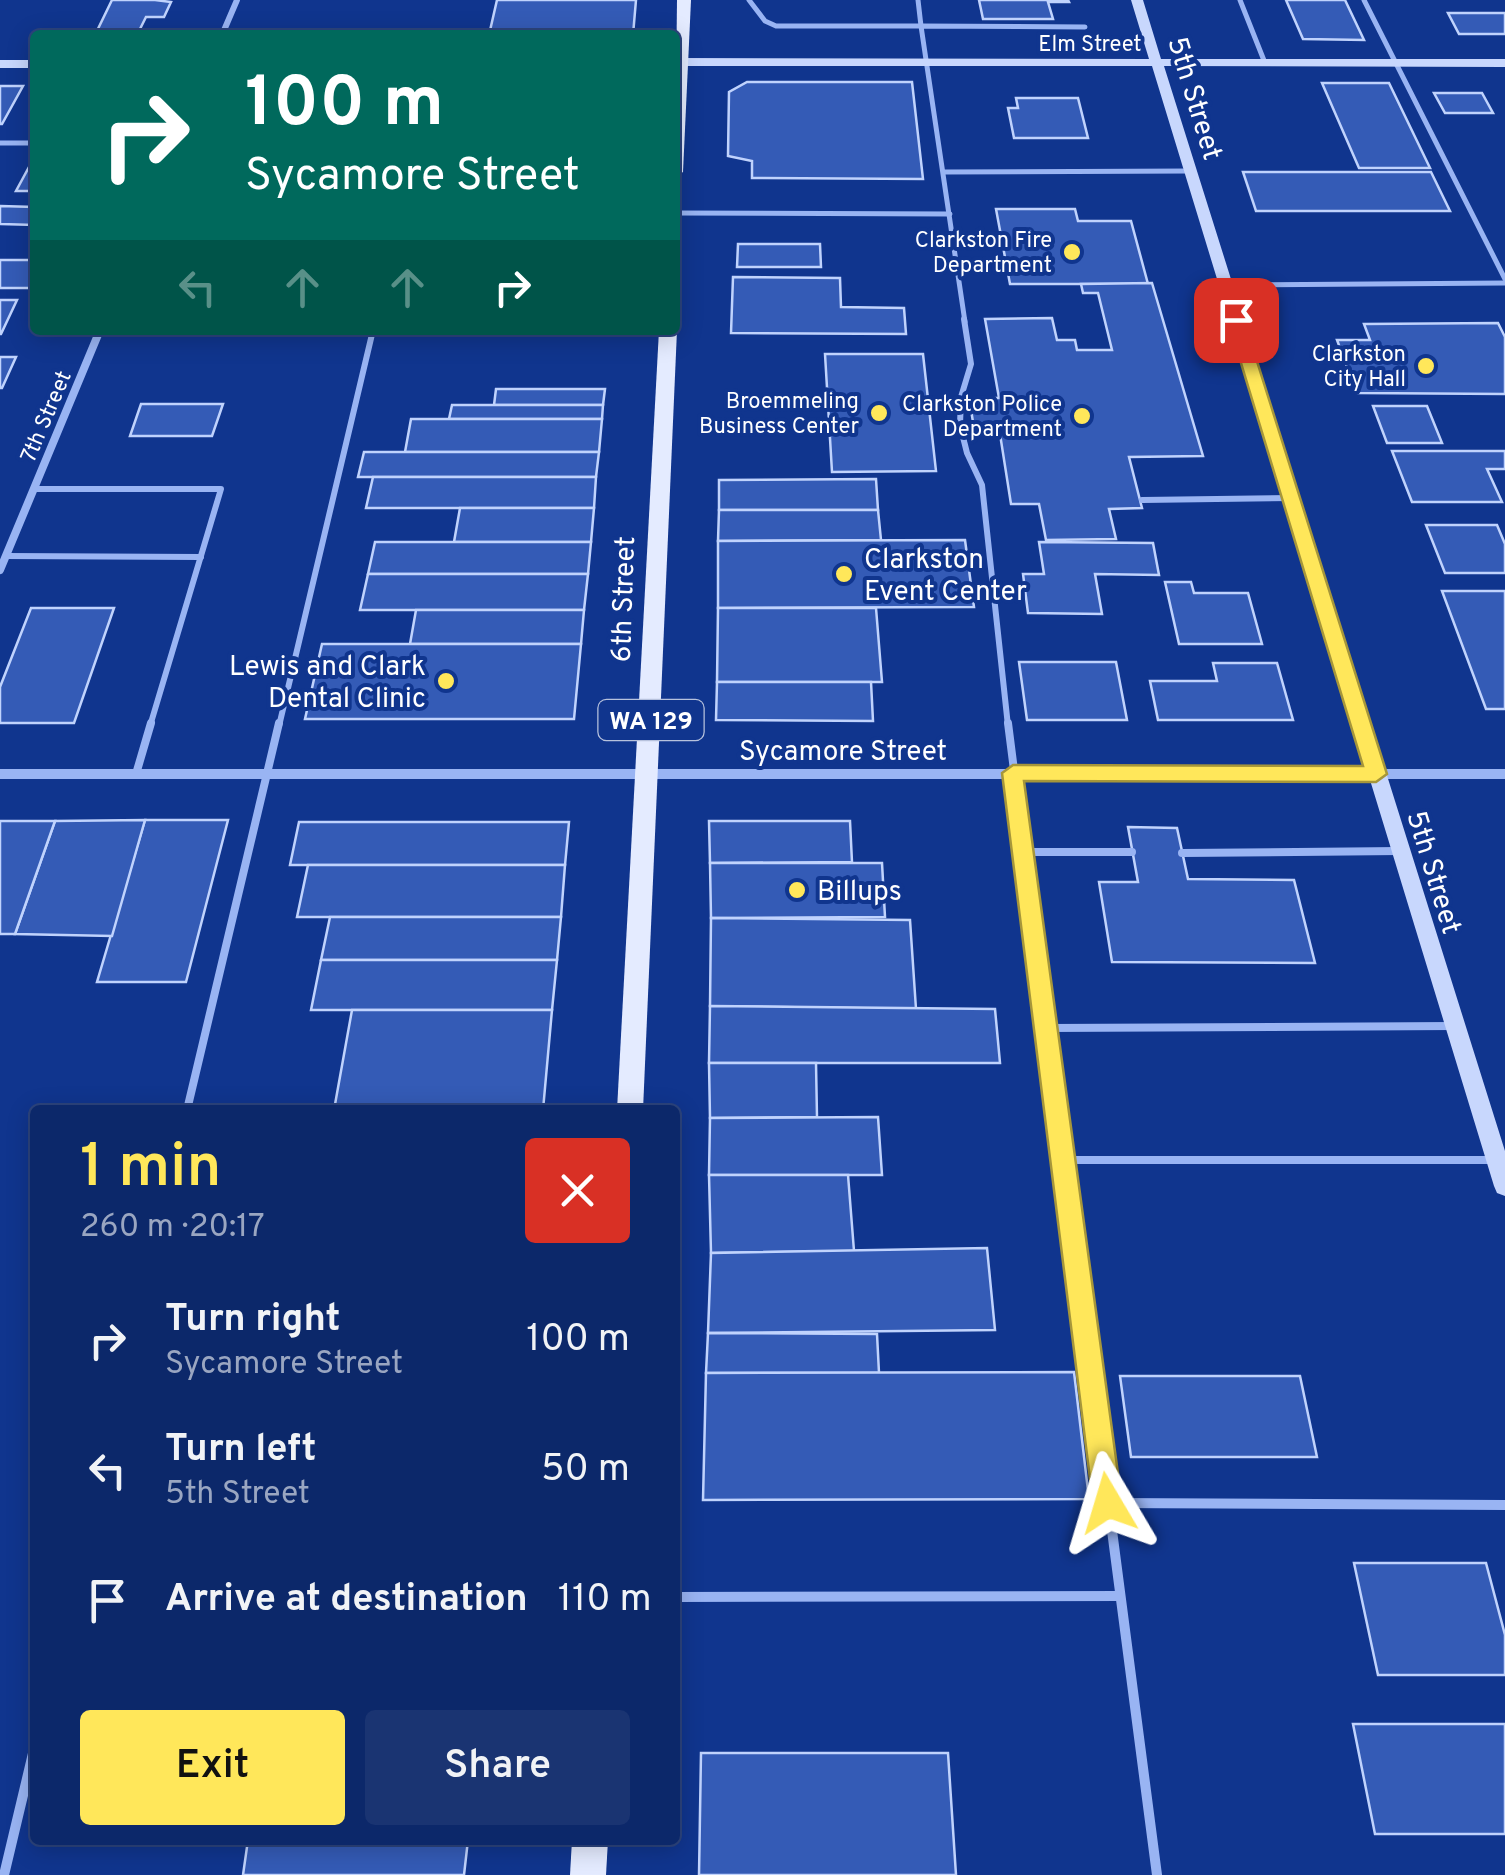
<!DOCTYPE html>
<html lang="en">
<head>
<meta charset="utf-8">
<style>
  :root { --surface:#0c286a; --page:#1a3472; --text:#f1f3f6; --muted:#9aa6c1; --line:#2c447e; --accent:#ffe75a }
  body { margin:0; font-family:Overpass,sans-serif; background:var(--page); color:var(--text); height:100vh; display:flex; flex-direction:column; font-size:38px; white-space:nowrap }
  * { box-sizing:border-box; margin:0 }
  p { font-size:32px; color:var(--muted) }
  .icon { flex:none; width:55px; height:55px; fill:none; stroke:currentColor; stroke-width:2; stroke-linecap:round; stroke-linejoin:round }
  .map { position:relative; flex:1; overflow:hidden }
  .side { position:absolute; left:30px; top:1105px; width:650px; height:740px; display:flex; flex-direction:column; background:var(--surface); border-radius:10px; box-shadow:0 5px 25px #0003,0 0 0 2px var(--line) }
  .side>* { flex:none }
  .top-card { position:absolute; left:30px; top:30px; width:650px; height:305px; border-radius:10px; box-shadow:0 5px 25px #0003,0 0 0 2px var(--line); background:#00695c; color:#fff; overflow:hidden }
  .pin { position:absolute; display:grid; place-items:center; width:85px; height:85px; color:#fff; margin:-42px; border-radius:20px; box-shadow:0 5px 15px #0006 }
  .me { position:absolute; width:110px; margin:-55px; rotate:353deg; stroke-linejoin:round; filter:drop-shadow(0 0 8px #0008) }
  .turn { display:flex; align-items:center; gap:35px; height:210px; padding:0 50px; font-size:45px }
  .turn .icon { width:130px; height:130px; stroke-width:2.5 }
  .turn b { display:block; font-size:70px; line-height:85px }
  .lanes { display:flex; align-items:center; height:95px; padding:0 50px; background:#0003; justify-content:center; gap:50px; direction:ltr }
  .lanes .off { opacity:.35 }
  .round { display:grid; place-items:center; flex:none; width:105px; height:105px; border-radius:10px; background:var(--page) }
  .summary { display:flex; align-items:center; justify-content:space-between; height:170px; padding:0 50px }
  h1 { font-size:60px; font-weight:600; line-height:75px; color:var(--accent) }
  .cta { display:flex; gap:20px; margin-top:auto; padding:20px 50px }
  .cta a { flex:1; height:115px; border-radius:10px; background:var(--accent); color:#111; font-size:40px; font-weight:600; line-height:115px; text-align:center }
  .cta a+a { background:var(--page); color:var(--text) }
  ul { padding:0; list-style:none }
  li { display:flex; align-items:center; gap:30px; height:130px; padding:0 50px }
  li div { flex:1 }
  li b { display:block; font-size:38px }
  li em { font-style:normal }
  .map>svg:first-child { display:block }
</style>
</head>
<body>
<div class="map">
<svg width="1505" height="1875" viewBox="0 0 1505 1875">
  <rect width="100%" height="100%" fill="#10358e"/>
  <!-- building -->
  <g fill="#345bb6" stroke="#c0d3fd" stroke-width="2.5">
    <polygon points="112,0 155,0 171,2 164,17 146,17 137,35 95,35"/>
    <polygon points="497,0 636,0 633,35 489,35"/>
    <polygon points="979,0 1068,0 1069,2 1048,2 1053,19 983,19"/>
    <polygon points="1286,0 1345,0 1364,40 1303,39"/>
    <polygon points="1448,13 1505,13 1505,34 1459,34"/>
    <polygon points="747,82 912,82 923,179 752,178 752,161 728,156 729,92"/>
    <polygon points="1322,83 1389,83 1430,168 1359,168"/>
    <polygon points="0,86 23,86 2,124 0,124"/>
    <polygon points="1434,93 1482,93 1493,113 1445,113"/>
    <polygon points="1016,98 1078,98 1088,138 1014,138 1008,108 1018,108"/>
    <polygon points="29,167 35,167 35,191 16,191"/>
    <polygon points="1243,172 1431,172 1450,211 1256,211"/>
    <polygon points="0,206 35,207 35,225 0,224"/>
    <polygon points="996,209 1075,209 1078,221 1131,221 1148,284 1010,284"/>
    <polygon points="738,244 820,244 821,267 737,267"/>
    <rect x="0" y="260" width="35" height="28"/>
    <polygon points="733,277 840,278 841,307 904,308 906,334 731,333"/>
    <polygon points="1152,283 1203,456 1129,457 1142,508 1109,509 1116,539 1046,540 1039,504 1011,504 1000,434 975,434 969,398 999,398 985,319 1052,318 1057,340 1075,340 1077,350 1112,350 1098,293 1083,293 1081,284"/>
    <polygon points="0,300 17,300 1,334 0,334"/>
    <polygon points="1498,323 1505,337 1505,394 1357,393 1337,340 1370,340 1364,324"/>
    <polygon points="825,354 923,354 936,471 832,472"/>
    <polygon points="0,357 16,357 2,388 0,388"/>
    <polygon points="496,389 605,389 603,405 494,405"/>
    <polygon points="141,404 223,404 212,436 130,436"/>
    <polygon points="452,405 603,405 602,419 449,419"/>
    <polygon points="1373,406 1427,406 1442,443 1387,443"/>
    <polygon points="411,419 602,419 599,452 405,452"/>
    <polygon points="1392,451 1505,451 1505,469 1487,469 1502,502 1412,502"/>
    <polygon points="364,452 599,452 596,477 358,477"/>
    <polygon points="373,477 596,477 594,508 366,508"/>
    <polygon points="876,479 878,510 719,510 719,480"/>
    <polygon points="460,508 594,508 591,542 454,542"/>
    <polygon points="719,510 878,510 881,540 718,541"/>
    <polygon points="1426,525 1497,525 1505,544 1505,573 1445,573"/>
    <polygon points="965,540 974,607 718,608 718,541"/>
    <polygon points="375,542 591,542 588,574 368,574"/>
    <polygon points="1039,542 1153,543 1159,575 1095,574 1102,614 1028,613 1023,574 1044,574"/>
    <polygon points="368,574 588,574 584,610 360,610"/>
    <polygon points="1165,582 1191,582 1194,593 1248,593 1262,644 1179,644"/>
    <polygon points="1442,591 1505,591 1505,709 1486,709"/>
    <polygon points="31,608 114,608 74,723 0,723 0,687"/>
    <polygon points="718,608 876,608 882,682 717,682"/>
    <polygon points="416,610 584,610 581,644 410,644"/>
    <polygon points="322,644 581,644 574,719 305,719"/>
    <polygon points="1019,662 1116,662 1127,720 1027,720"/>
    <polygon points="1213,663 1277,663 1293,720 1158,720 1150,681 1217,681"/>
    <polygon points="717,682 871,682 873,721 716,720"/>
    <polygon points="145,820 228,820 186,982 97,982"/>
    <polygon points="145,820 112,936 15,934 55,821"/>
    <polygon points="0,821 55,821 15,934 0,934"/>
    <polygon points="709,821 850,821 852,862 710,863"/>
    <polygon points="299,822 569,822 565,865 290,865"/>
    <polygon points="1128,827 1177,828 1188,879 1294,880 1315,963 1112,962 1099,882 1138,882"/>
    <polygon points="710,863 882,863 885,917 711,918"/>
    <polygon points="308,865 565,865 561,917 297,917"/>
    <polygon points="330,917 561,917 557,960 321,960"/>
    <polygon points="711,918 910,920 916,1009 710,1006"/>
    <polygon points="321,960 557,960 552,1010 311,1010"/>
    <polygon points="710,1006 995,1009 1000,1063 709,1063"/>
    <polygon points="352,1010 552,1010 543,1110 334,1110"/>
    <polygon points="709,1063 816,1063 817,1117 710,1118"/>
    <polygon points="878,1117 882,1175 709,1175 710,1118"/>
    <polygon points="709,1175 848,1175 854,1251 711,1253"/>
    <polygon points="987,1248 995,1330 708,1333 711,1253"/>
    <polygon points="708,1333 877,1334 879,1373 706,1373"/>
    <polygon points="1074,1372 1089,1499 703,1500 706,1373"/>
    <polygon points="1120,1376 1300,1376 1317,1457 1131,1457"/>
    <polygon points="1354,1563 1486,1563 1505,1635 1505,1675 1378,1675"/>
    <polygon points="1353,1724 1505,1724 1505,1834 1375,1834"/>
    <polygon points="701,1753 948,1753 956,1875 699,1875"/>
    <polygon points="248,1840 468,1840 464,1875 243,1875"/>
  </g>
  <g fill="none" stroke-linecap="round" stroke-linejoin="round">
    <!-- lane-far3 -->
    <g stroke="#99b4f3" stroke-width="5">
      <polyline points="749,0 765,21 776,26 921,26 918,0"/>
      <polyline points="1240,0 1265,63"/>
      <polyline points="1364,0 1505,279"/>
      <polyline points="0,143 35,143"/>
      <polyline points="944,172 1189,171"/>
      <polyline points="675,213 950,214"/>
      <polyline points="1225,285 1505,283"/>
      <polyline points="965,322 921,26 1085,27"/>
    </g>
    <!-- lane-far2 -->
    <g stroke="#99b4f3" stroke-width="6">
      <polyline points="964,319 971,364 961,397 960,425 967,453 982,485 1008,726"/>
      <polyline points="34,489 221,489 150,726"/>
      <polyline points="1142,500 1291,498"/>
      <polyline points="6,556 201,557"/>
      <polyline points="279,726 373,330"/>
    </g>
    <!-- lane-far1 -->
    <g stroke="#99b4f3" stroke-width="8">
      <polyline points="1008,723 1073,1235"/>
      <polyline points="136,774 151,723"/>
      <polyline points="1024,852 1132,852"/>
      <polyline points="1182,853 1400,851"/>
      <polyline points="1047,1028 1455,1026"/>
      <polyline points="187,1110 279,723"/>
      <polyline points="1063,1160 1492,1160"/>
    </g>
    <!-- lane -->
    <g stroke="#99b4f3" stroke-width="10">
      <polyline points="1073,1232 1157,1875"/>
      <polyline points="1108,1503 1505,1505"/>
      <polyline points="675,1597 1120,1596"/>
      <polyline points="4,1875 35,1745"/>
    </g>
    <!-- street-far2 -->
    <polyline stroke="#99b4f3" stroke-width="6" points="222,35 237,0"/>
    <!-- street-far1 -->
    <polyline stroke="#99b4f3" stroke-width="8" points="0,570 100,330"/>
    <!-- street -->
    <polyline stroke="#99b4f3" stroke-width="10" points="0,774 1505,774"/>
    <!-- secondary -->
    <g fill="#c8d7fd" fill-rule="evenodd">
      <polygon points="1131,0 1143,0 1161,59 1505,59 1505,67 1164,66 1505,1151 1505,1196 1497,1193 1494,1186 1152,66 675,66 675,58 1149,59"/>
      <rect x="0" y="60" width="35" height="8"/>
    </g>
    <!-- primary -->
    <g fill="#e4ebff" fill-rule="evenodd">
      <polygon points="677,0 691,0 683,172 675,177"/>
      <polygon points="675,327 677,330 643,1110 617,1110 659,330"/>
      <polygon points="572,1840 608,1840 606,1875 570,1875"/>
    </g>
  </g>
  <!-- route -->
  <polygon fill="#ffe75a" stroke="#a6963a" stroke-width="2.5" points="1236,315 1244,320 1387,774 1376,782 1024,781 1122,1503 1118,1513 1108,1518 1097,1513 1093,1503 1002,773 1013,765 1363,766 1228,320"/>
  <!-- markers -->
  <g fill="#ffe75a" stroke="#10358e" stroke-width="4">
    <circle cx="1072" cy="252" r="10"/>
    <circle cx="1426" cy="366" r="10"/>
    <circle cx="879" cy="413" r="10"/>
    <circle cx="1082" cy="416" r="10"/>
    <circle cx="844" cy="574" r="10"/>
    <circle cx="446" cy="681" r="10"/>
    <circle cx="797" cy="890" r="10"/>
  </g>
  <g text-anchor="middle" stroke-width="8" stroke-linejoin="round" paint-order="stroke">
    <!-- far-street labels -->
    <g font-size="22" fill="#fff" stroke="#10358e">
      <text x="1090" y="51">Elm Street</text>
      <text transform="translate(45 416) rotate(-67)" y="8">7th Street</text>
    </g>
    <!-- far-poi labels -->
    <g font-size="22" fill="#fff" stroke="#10358e" text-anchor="end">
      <text x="1052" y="247">Clarkston Fire<tspan x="1052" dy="25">Department</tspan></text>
      <text x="1406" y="361">Clarkston<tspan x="1406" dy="25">City Hall</tspan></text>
      <text x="859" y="408">Broemmeling<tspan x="859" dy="25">Business Center</tspan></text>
      <text x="1062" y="411">Clarkston Police<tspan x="1062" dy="25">Department</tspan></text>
    </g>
    <!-- shield labels -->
    <rect fill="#10358e" stroke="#b7c2dd" stroke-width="2.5" x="598.5" y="700" width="105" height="40" rx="8"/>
    <g font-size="25" font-weight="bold" fill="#fff">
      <text x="651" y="729">WA 129</text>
    </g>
    <!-- street labels -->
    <g font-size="28" fill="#fff" stroke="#10358e">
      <text transform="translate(1196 98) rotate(73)" y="10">5th Street</text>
      <text transform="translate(622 599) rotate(-88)" y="10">6th Street</text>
      <text x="843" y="760">Sycamore Street</text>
      <text transform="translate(1435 872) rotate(73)" y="10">5th Street</text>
    </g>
    <!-- poi labels -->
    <g font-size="28" fill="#fff" stroke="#10358e" text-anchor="start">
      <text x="864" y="568">Clarkston<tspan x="864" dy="32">Event Center</tspan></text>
      <text x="426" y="675" text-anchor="end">Lewis and Clark<tspan x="426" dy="32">Dental Clinic</tspan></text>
      <text x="817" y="900">Billups</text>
    </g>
  </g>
</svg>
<div class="pin" style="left:1236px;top:320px;background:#d93025"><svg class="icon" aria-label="arrive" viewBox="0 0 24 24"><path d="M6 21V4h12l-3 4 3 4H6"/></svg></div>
<svg class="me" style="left:1108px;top:1503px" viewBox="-20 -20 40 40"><path d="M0-17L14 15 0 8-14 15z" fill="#ffe75a" stroke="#fff" stroke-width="4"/></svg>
<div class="top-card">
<div class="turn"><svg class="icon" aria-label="right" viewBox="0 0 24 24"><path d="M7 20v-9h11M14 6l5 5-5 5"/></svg><div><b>100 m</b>Sycamore Street</div></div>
<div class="lanes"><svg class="icon off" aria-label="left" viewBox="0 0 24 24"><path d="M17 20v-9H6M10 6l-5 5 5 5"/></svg><svg class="icon off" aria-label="ahead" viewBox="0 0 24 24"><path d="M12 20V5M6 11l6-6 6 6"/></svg><svg class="icon off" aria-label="ahead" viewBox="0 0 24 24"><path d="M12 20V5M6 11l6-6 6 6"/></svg><svg class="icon" aria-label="right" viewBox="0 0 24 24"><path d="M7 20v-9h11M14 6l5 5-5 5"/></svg></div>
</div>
<section class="side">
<div class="summary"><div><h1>1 min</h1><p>260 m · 20:17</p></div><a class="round" style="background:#d93025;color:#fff"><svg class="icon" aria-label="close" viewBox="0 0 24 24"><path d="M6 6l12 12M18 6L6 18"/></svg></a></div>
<ul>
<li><svg class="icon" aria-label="right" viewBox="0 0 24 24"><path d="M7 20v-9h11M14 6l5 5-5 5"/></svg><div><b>Turn right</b><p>Sycamore Street</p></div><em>100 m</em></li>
<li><svg class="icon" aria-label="left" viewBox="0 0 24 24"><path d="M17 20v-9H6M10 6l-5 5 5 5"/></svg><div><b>Turn left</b><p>5th Street</p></div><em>50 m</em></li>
<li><svg class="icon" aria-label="arrive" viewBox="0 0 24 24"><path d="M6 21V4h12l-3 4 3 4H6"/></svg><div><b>Arrive at destination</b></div><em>110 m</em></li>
</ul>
<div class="cta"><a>Exit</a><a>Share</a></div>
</section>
</div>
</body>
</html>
